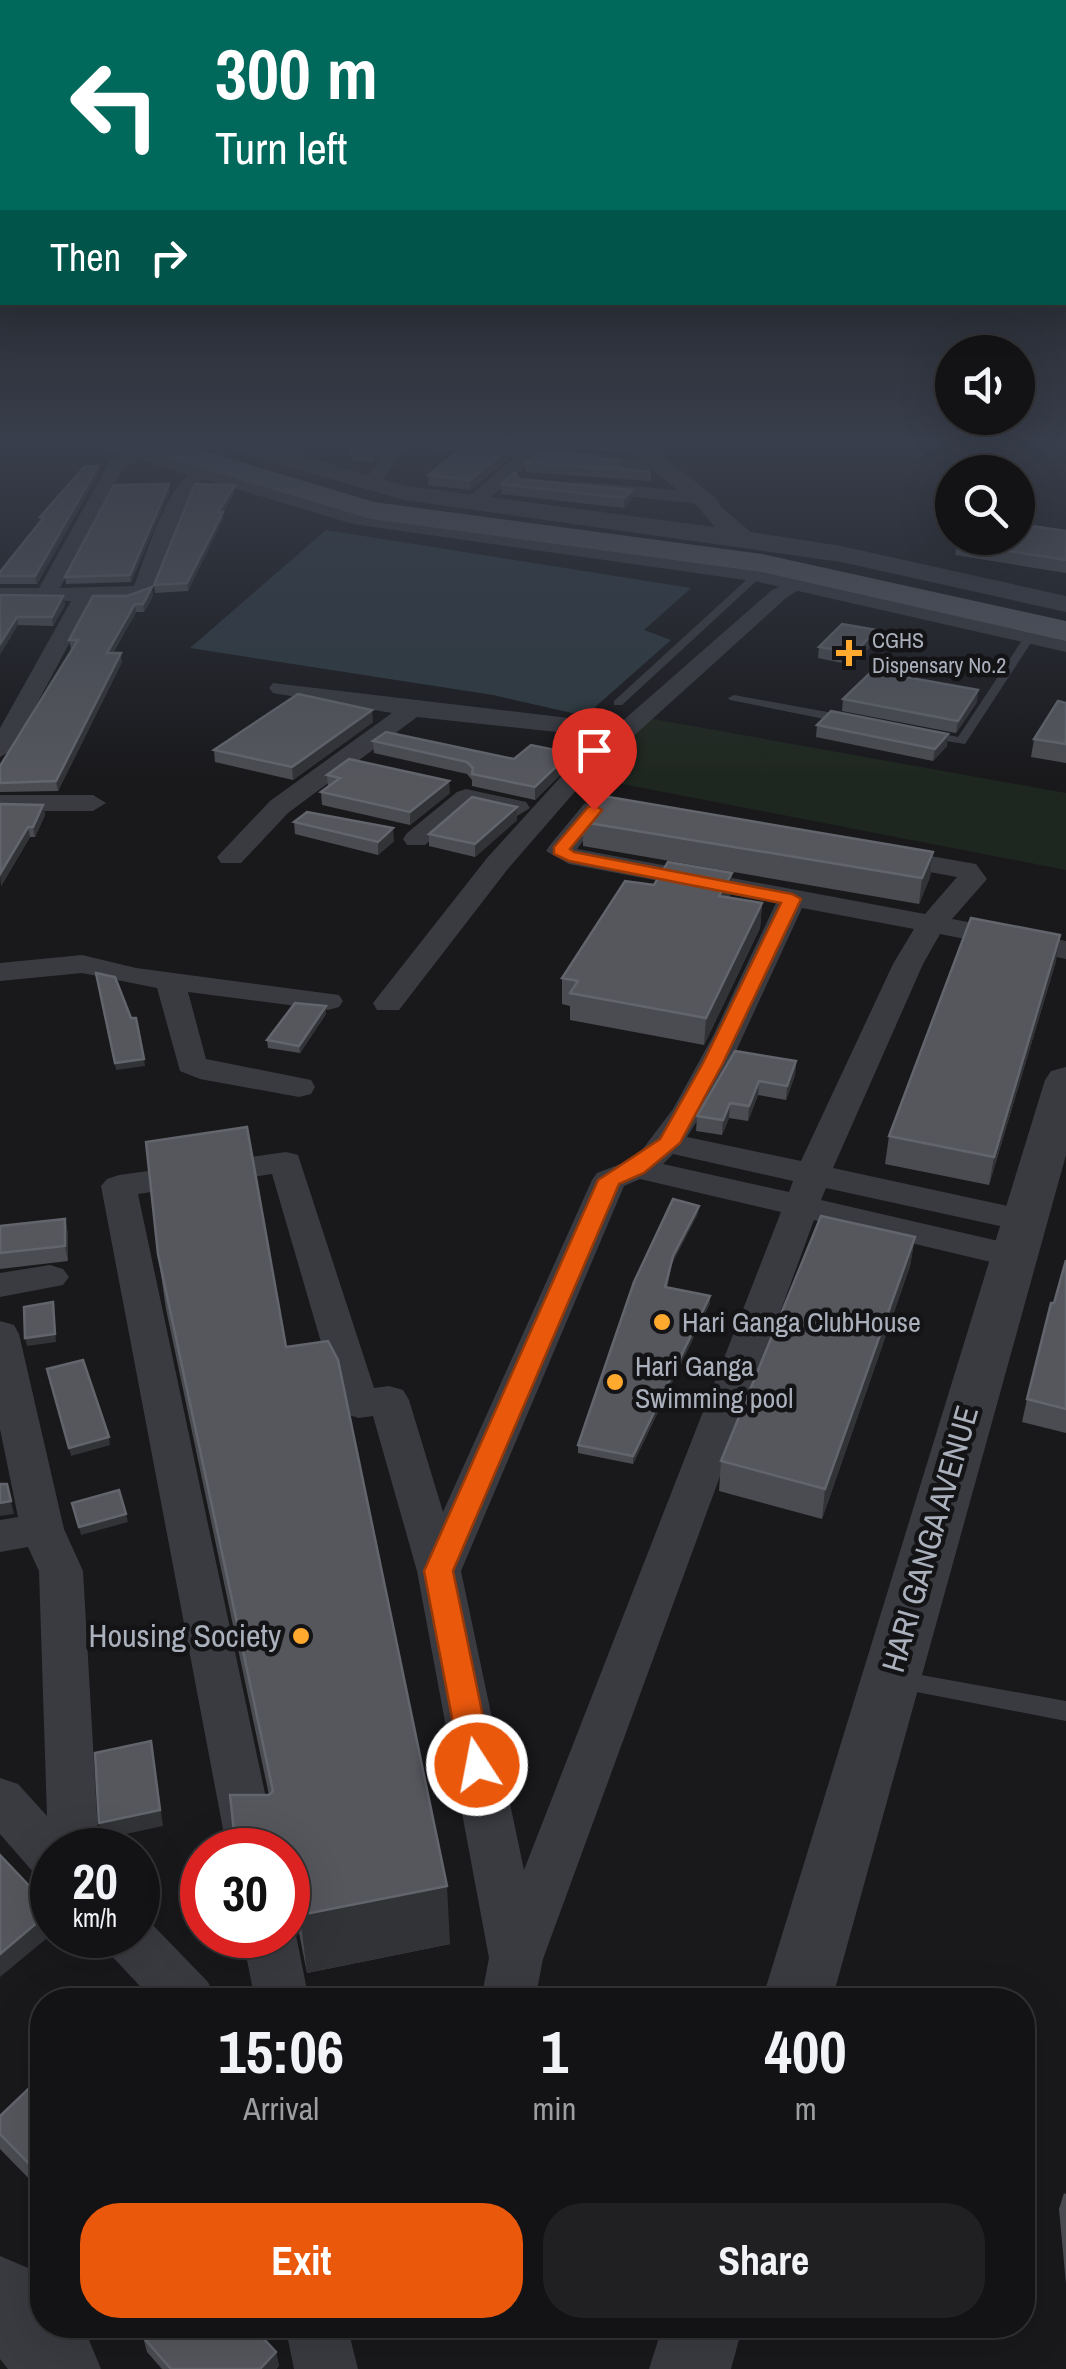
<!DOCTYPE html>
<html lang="en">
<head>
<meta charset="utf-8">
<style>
  :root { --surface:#131315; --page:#202022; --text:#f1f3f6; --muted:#9d9ea0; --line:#323234; --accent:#ea580c }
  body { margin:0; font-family:"Archivo Narrow",sans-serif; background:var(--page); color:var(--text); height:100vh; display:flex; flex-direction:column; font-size:38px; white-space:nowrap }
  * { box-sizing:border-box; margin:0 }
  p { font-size:32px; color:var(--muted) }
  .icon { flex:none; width:55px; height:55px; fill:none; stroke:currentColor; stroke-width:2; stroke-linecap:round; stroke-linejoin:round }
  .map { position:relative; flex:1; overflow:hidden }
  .side { position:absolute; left:30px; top:1988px; width:1005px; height:350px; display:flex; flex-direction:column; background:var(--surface); border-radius:40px; box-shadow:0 10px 40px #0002,0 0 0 2px var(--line) }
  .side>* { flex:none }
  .top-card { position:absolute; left:0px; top:0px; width:1068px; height:305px; box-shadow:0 10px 40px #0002,0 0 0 2px var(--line); background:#00695c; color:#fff; overflow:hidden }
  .fabs { position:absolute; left:935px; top:335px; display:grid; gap:20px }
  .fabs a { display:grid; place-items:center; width:100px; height:100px; border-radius:50%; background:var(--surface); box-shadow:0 10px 40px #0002,0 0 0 2px var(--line); font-size:50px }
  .speed { position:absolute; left:30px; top:1828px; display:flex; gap:20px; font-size:50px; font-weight:700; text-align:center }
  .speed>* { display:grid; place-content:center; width:130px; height:130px; border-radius:50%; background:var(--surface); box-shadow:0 10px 40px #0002,0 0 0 2px var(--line); line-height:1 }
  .speed small { font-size:25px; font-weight:400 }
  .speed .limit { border:15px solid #d22; background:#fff; color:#111 }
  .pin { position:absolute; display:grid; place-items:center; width:85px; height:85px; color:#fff; margin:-102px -42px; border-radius:50% 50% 50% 0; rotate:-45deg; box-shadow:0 0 10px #0007 }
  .pin .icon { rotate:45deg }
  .me { position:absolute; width:110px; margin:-55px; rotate:349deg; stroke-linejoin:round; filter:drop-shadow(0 0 8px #0008) }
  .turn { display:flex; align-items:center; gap:35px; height:210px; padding:0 50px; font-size:45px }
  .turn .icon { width:130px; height:130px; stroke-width:2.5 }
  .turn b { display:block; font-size:70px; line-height:85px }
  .then { display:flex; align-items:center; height:95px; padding:0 50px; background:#0003; gap:20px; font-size:38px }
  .eta { display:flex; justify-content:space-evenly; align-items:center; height:170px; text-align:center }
  .eta b { font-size:60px; font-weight:700; line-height:70px }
  .cta { display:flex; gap:20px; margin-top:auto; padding:20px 50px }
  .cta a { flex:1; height:115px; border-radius:40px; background:var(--accent); color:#fff; font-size:40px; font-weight:700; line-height:115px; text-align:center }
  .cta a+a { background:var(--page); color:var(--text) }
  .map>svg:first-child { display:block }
</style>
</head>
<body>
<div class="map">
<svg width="1066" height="2369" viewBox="0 0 1066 2369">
  <rect width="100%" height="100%" fill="#19191c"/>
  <!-- green -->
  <polygon fill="#1e271f" points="642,717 1066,793 1066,870 576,775"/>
  <!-- water -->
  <polygon fill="#2e3a41" points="326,530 691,588 644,630 671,640 585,716 493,695 190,648"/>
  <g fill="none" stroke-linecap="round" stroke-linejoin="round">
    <!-- service -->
    <g fill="#3a3b41" fill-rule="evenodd">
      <polygon points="755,572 764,574 622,705 614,705 614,701"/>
      <polygon points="1027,633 1036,635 965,744 920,737 920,731 924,730 958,737"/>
      <polygon points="734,695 849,716 855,720 849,724 730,700 728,698"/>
      <polygon points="899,1671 1066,1701 1066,1721 891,1687 887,1680 891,1673"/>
    </g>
    <!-- minor -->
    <g fill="#3a3b41" fill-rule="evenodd">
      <polygon points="390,445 407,445 377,488 365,488 362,484"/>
      <polygon points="530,445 549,445 481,506 467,506 467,498"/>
      <path d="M 142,448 L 151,453 L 123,468 L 60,588 L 134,586 C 147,555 172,460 212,466 L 215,470 L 194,486 L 150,594 L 127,601 L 92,601 L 12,750 L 0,757 L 0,728 L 71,601 L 0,600 L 0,588 L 39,588 L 110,461 Z"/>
      <polygon points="575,452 658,461 667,466 658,471 569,461 569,453"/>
      <polygon points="583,482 701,492 710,498 701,504 577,491 577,483"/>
      <polygon points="801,576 808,578 811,582 786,598 585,780 507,870 399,1010 377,1010 373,1003 487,858 567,770 604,737 417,717 288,813 241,863 221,863 217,857 270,801 392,713 273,693 269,688 273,683 619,724 772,590"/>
      <polygon points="466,789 526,802 530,808 517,816 471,806 425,845 407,845 403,839 407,833 457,792"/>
      <polygon points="0,795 93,795 106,803 93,811 0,811"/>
      <path d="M 593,802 L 631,804 L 644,812 L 631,820 L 600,818 L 577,849 L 925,914 L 957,877 L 874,862 L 870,856 L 874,850 L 884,848 L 976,864 L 987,879 L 952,919 L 1066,941 L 1066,959 L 940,934 L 923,964 L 833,1168 L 1022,1209 L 1035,1212 L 1040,1220 L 1035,1228 L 1022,1231 L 826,1188 L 821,1200 L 1025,1247 L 1030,1255 L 1025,1263 L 1012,1267 L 814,1220 L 543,1959 L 535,2000 L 481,2000 L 489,1958 L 417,1571 L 373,1416 L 359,1418 L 345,1414 L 339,1404 L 272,1174 L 138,1194 L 277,1850 L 227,1850 L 101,1186 L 107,1179 L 119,1175 L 286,1152 L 298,1155 L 374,1388 L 389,1386 L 403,1390 L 409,1400 L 443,1512 L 592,1180 L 597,1173 L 636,1158 L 673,1109 L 713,1036 L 776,903 L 569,864 L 546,851 L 550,845 L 584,804 ZM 802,908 L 914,929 L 893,964 L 801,1161 L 687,1137 L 725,1075 ZM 673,1154 L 793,1181 L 789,1192 L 663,1164 ZM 640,1179 L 781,1212 L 524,1870 L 461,1571 L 624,1186 Z"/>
      <polygon points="82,955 136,968 339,995 343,1001 339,1007 328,1010 188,992 206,1059 311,1080 315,1087 311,1094 299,1097 200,1079 180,1071 157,988 82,973 0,981 0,963"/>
      <polygon points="50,1265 63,1269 69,1277 63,1285 0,1297 0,1273"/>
      <polygon points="0,1321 14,1325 19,1334 64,1529 83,1571 99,1850 52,1850 52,1879 34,1873 0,1834 0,1778 18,1784 47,1816 39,1571 28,1547 0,1552 0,1520 18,1517 0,1429"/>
      <polygon points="138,1915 146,1918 208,1982 216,2000 153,2000 108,1952 100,1935 138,1935"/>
      <polygon points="288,1918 296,1935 309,2000 255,2000 242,1935 288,1935"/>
      <polygon points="285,2325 347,2325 358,2369 294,2369"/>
    </g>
    <!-- tertiary -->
    <g fill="#3a3b41" fill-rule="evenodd">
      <polygon points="104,445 141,445 356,510 759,566 1066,636 1066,652 759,582 353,524 107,450"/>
      <polygon points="228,445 264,445 406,486 715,527 697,506 622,445 648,445 716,498 721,507 751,532 841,546 1066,596 1066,612 841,562 404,500 231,450"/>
      <polygon points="1066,1067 1066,1155 832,2000 762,2000 1045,1080 1051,1071"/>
      <polygon points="0,2256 28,2268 42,2285 42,2325 76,2325 89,2340 101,2369 8,2369 0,2359"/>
      <polygon points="663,2325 743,2325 731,2369 649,2369"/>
    </g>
    <!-- primary -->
    <polygon fill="#555960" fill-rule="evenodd" points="141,445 184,445 374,502 762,554 1066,621 1066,641 762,572 371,519 144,451"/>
  </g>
  <!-- wall -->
  <g fill="#4a4c51">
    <polygon points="387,445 373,462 352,461 351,451"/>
    <polygon points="409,445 526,445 470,490 428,485 428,475 460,451 410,447"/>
    <polygon points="564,445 625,445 625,453"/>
    <polygon points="621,461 621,468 651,472 651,481 526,472 526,463"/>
    <polygon points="99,473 37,584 0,584 0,572 41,522 40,517"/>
    <polygon points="519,479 632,490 631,500 624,508 501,494 501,484"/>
    <polygon points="170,491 131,582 66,584 65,577"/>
    <polygon points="235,492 223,512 223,519 188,591 155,593 154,585"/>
    <polygon points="1066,531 1066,573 955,555 957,543"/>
    <polygon points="0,595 63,596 65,605 53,626 18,625"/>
    <polygon points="93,596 153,596 144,612 136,612 113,653 122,662 58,791 0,792 0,766 73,649 71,649 69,640"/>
    <polygon points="875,642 852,665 818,658 819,647"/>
    <polygon points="843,699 977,702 956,733 842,711"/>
    <polygon points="1066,703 1066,763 1031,757 1034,739"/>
    <polygon points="373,722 293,780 215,762 214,750"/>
    <polygon points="817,725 947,746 933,761 816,737"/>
    <polygon points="373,741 514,759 569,766 535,800 472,786 472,780 467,774 374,753"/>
    <polygon points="327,775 450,793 410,825 322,805 321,792 328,787"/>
    <polygon points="0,804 43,805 45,815 35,837 30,837 1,886"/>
    <polygon points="517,820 475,857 429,846 429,834"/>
    <polygon points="294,822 394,841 378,855 295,834"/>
    <polygon points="583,822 933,852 930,877 919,904 583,846"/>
    <polygon points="730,897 762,903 760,928 704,1045 570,1020 570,1006 562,1004 562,978"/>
    <polygon points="1056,961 989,1185 885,1164 889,1136"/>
    <polygon points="326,1006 326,1014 300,1053 268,1048 267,1040"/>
    <polygon points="796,1061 795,1075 786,1100 758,1095 748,1121 729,1118 722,1135 696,1131 697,1116"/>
    <polygon points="698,1214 672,1264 667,1288 710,1303 633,1464 578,1453 578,1445"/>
    <polygon points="65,1219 68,1234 68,1261 0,1269 0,1226"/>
    <polygon points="915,1237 910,1266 822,1519 719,1491 721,1461"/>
    <polygon points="158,1254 286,1347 450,1944 307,1973 299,1933 289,1914 288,1915 288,1850 269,1795 166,1309"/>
    <polygon points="1066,1260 1066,1433 1022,1422 1027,1399"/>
    <polygon points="42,2076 42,2192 0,2149 0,2116"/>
    <polygon points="1064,2193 1066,2194 1066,2284 1059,2209"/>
    <polygon points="143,2337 276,2352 279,2366 276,2369 162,2369 147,2352"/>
  </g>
  <!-- shaded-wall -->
  <g fill="#323337">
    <polygon points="378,445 387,445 373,462 373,452"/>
    <polygon points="514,445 526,445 470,490 470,480"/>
    <polygon points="98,466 99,473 37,584 35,576"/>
    <polygon points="169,484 170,491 131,582 130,575"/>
    <polygon points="235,485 235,492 223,512 223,519 188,591 187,583 218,512"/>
    <polygon points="632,490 631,500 624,508 624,498"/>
    <polygon points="152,587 153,596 144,612 143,604"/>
    <polygon points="63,596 65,605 53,626 52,617"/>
    <polygon points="135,604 136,612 108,661 107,653"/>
    <polygon points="17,617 18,625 0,655 0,644"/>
    <polygon points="877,630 875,642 852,665 854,653"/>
    <polygon points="121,653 122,662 58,791 56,781"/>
    <polygon points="978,690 977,702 956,733 958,721"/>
    <polygon points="372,710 373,722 293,780 292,767"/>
    <polygon points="948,734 947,746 933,761 935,749"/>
    <polygon points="570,753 569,766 535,800 535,787"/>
    <polygon points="449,781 450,793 410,825 410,812"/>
    <polygon points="43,805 45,815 35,837 33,827"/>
    <polygon points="517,807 517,820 475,857 475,844"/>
    <polygon points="28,827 30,837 1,886 0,874"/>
    <polygon points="393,828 394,841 378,855 378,842"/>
    <polygon points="933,852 930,877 919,904 922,878"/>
    <polygon points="732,873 730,898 719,896"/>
    <polygon points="762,903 760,928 704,1045 706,1018"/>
    <polygon points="1060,935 1056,961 989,1185 994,1157"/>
    <polygon points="326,1006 326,1014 300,1053 299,1046"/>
    <polygon points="144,1059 145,1066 116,1070 115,1063"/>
    <polygon points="796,1061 795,1075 786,1100 787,1086"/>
    <polygon points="759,1081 758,1095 748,1121 749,1106"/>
    <polygon points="730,1103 729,1118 722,1135 723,1120"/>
    <polygon points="699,1206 698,1214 672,1264 665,1295 673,1256"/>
    <polygon points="65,1219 68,1234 68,1261 65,1246"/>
    <polygon points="915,1237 910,1266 822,1519 825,1489"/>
    <polygon points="710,1296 710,1303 633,1464 633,1456"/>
    <polygon points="53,1302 56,1342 27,1346 25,1338"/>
    <polygon points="109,1437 110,1445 71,1456 69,1448"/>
    <polygon points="11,1501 14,1514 0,1516 0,1503"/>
    <polygon points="126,1514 128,1522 81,1535 79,1527"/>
    <polygon points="151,1741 163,1826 102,1839 99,1823"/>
    <polygon points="447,1886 450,1944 307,1973 300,1915"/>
    <polygon points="52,1911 52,1934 0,1977 0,1954"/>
    <polygon points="276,2352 279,2366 276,2369 260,2369"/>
  </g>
  <!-- building -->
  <g fill="#55575d" stroke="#62656c" stroke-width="2.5">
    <polygon points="355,445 378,445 373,452 351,451"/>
    <polygon points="467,445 514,445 470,480 428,475"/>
    <polygon points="542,450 621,461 614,467 651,472 526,463"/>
    <polygon points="85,466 98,466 35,576 0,576 0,572 44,517 40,517"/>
    <polygon points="515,472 519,479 632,490 624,498 501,484"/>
    <polygon points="169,484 130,575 65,577 114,485"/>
    <polygon points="195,484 235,485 218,512 223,512 187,583 154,585"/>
    <polygon points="1018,524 1066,531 1066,560 957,543 962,538 1018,538"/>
    <polygon points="152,587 143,604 135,604 107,653 121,653 56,781 0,783 0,766 78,640 69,640 93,596 127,596"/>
    <polygon points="0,595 63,596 52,617 17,617 0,644"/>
    <polygon points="842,624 877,630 854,653 819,647"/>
    <polygon points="872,671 978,690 958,721 843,699"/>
    <polygon points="298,694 372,710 292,767 214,750"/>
    <polygon points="1058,701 1066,703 1066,744 1034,739"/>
    <polygon points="831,711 948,734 935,749 817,725"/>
    <polygon points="386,732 514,759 531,745 570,753 535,787 472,774 473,768 467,762 373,741"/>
    <polygon points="349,759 449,781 410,812 321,792 340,778 327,775"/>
    <polygon points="472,797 517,807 475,844 429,834"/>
    <polygon points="603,797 609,797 933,852 922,878 583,822"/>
    <polygon points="0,804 43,805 33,827 28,827 0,874"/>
    <polygon points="307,812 393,828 378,842 294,822"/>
    <polygon points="668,862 732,873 719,896 762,903 706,1018 570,993 578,981 562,978 625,881 654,885"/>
    <polygon points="971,918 1060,935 994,1157 889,1136"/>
    <polygon points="96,973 115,977 131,1018 136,1018 144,1059 115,1063"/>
    <polygon points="295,1003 326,1006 299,1046 267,1040"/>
    <polygon points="735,1051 796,1061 787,1086 759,1081 749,1106 730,1103 723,1120 697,1116"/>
    <polygon points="247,1127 286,1347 328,1341 338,1360 447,1886 300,1915 292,1875 288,1867 288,1850 236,1850 230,1795 269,1795 273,1791 158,1254 146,1142"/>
    <polygon points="673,1199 699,1206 673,1256 665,1287 710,1296 633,1456 578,1445 634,1282"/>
    <polygon points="821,1216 915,1237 825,1489 721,1461"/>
    <polygon points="65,1219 65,1246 0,1253 0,1226"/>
    <polygon points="1066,1260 1066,1409 1027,1399 1051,1303 1054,1303"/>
    <polygon points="53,1302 55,1334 25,1338 24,1307"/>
    <polygon points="83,1360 109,1437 69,1448 47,1369"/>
    <polygon points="0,1484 7,1484 11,1501 0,1503"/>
    <polygon points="119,1490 126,1514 79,1527 72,1503"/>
    <polygon points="151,1741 160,1810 99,1823 95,1753"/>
    <polygon points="0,1855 52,1910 0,1954"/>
    <polygon points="42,2076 42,2177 0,2134 0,2116"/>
    <polygon points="154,2325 251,2325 276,2352 260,2369 171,2369 143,2337"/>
  </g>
  <!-- sky -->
  <linearGradient id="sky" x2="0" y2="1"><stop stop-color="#0e0e0f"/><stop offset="0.57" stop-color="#383e4b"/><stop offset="1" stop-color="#383e4b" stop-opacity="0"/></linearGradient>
  <rect width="1066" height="777" fill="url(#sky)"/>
  <!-- route -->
  <polygon fill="#ea580c" stroke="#983908" stroke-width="2.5" points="594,805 602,810 570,849 574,852 792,894 801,899 723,1063 680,1143 644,1173 619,1184 453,1571 493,1765 488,1774 477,1778 466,1774 461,1765 424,1571 598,1180 660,1139 703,1063 781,903 569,861 554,854 554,847 588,807"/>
  <!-- markers -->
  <g fill="#ffa92e" stroke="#141417" stroke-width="4">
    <path d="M844 638h10v10h10v10h-10v10h-10v-10h-10v-10h10z"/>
    <circle cx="662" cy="1322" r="10"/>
    <circle cx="615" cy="1382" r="10"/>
    <circle cx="301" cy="1636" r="10"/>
  </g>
  <g text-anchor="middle" stroke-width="9" stroke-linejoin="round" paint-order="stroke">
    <!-- far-poi labels -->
    <g font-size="22" fill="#abb1bc" stroke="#141417" text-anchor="start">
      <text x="872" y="648">CGHS<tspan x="872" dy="25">Dispensary No.2</tspan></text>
    </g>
    <!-- poi labels -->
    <g font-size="28" fill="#abb1bc" stroke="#141417" text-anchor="start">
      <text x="682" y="1332">Hari Ganga ClubHouse</text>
      <text x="635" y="1376">Hari Ganga<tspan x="635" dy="32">Swimming pool</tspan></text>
    </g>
    <!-- near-street labels -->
    <g font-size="32" fill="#abb1bc" stroke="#141417">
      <text transform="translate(930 1539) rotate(-74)" y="11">HARI GANGA AVENUE</text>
    </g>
    <!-- near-poi labels -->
    <g font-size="32" fill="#abb1bc" stroke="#141417" text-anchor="end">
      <text x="281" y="1647">Housing Society</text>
    </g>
  </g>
</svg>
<div class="fabs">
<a><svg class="icon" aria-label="sound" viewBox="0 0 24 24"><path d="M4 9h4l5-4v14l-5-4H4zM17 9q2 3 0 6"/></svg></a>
<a><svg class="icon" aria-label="search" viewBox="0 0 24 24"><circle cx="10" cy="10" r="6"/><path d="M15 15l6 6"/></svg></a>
</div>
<div class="speed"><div>20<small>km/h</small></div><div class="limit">30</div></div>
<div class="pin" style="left:594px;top:810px;background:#d93025"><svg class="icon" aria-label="arrive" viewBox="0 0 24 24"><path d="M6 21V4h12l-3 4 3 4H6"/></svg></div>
<svg class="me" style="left:477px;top:1765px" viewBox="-20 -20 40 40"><circle r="17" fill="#ea580c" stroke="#fff" stroke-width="3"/><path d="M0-11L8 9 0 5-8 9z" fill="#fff"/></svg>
<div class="top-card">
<div class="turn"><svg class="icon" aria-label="left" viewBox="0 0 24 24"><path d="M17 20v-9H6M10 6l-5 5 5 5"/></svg><div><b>300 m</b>Turn left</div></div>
<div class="then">Then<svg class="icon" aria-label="right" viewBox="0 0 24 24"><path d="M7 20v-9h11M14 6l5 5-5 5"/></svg></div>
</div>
<section class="side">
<div class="eta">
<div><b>15:06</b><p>Arrival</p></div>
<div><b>1</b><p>min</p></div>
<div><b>400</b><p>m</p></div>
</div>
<div class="cta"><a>Exit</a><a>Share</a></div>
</section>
</div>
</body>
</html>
